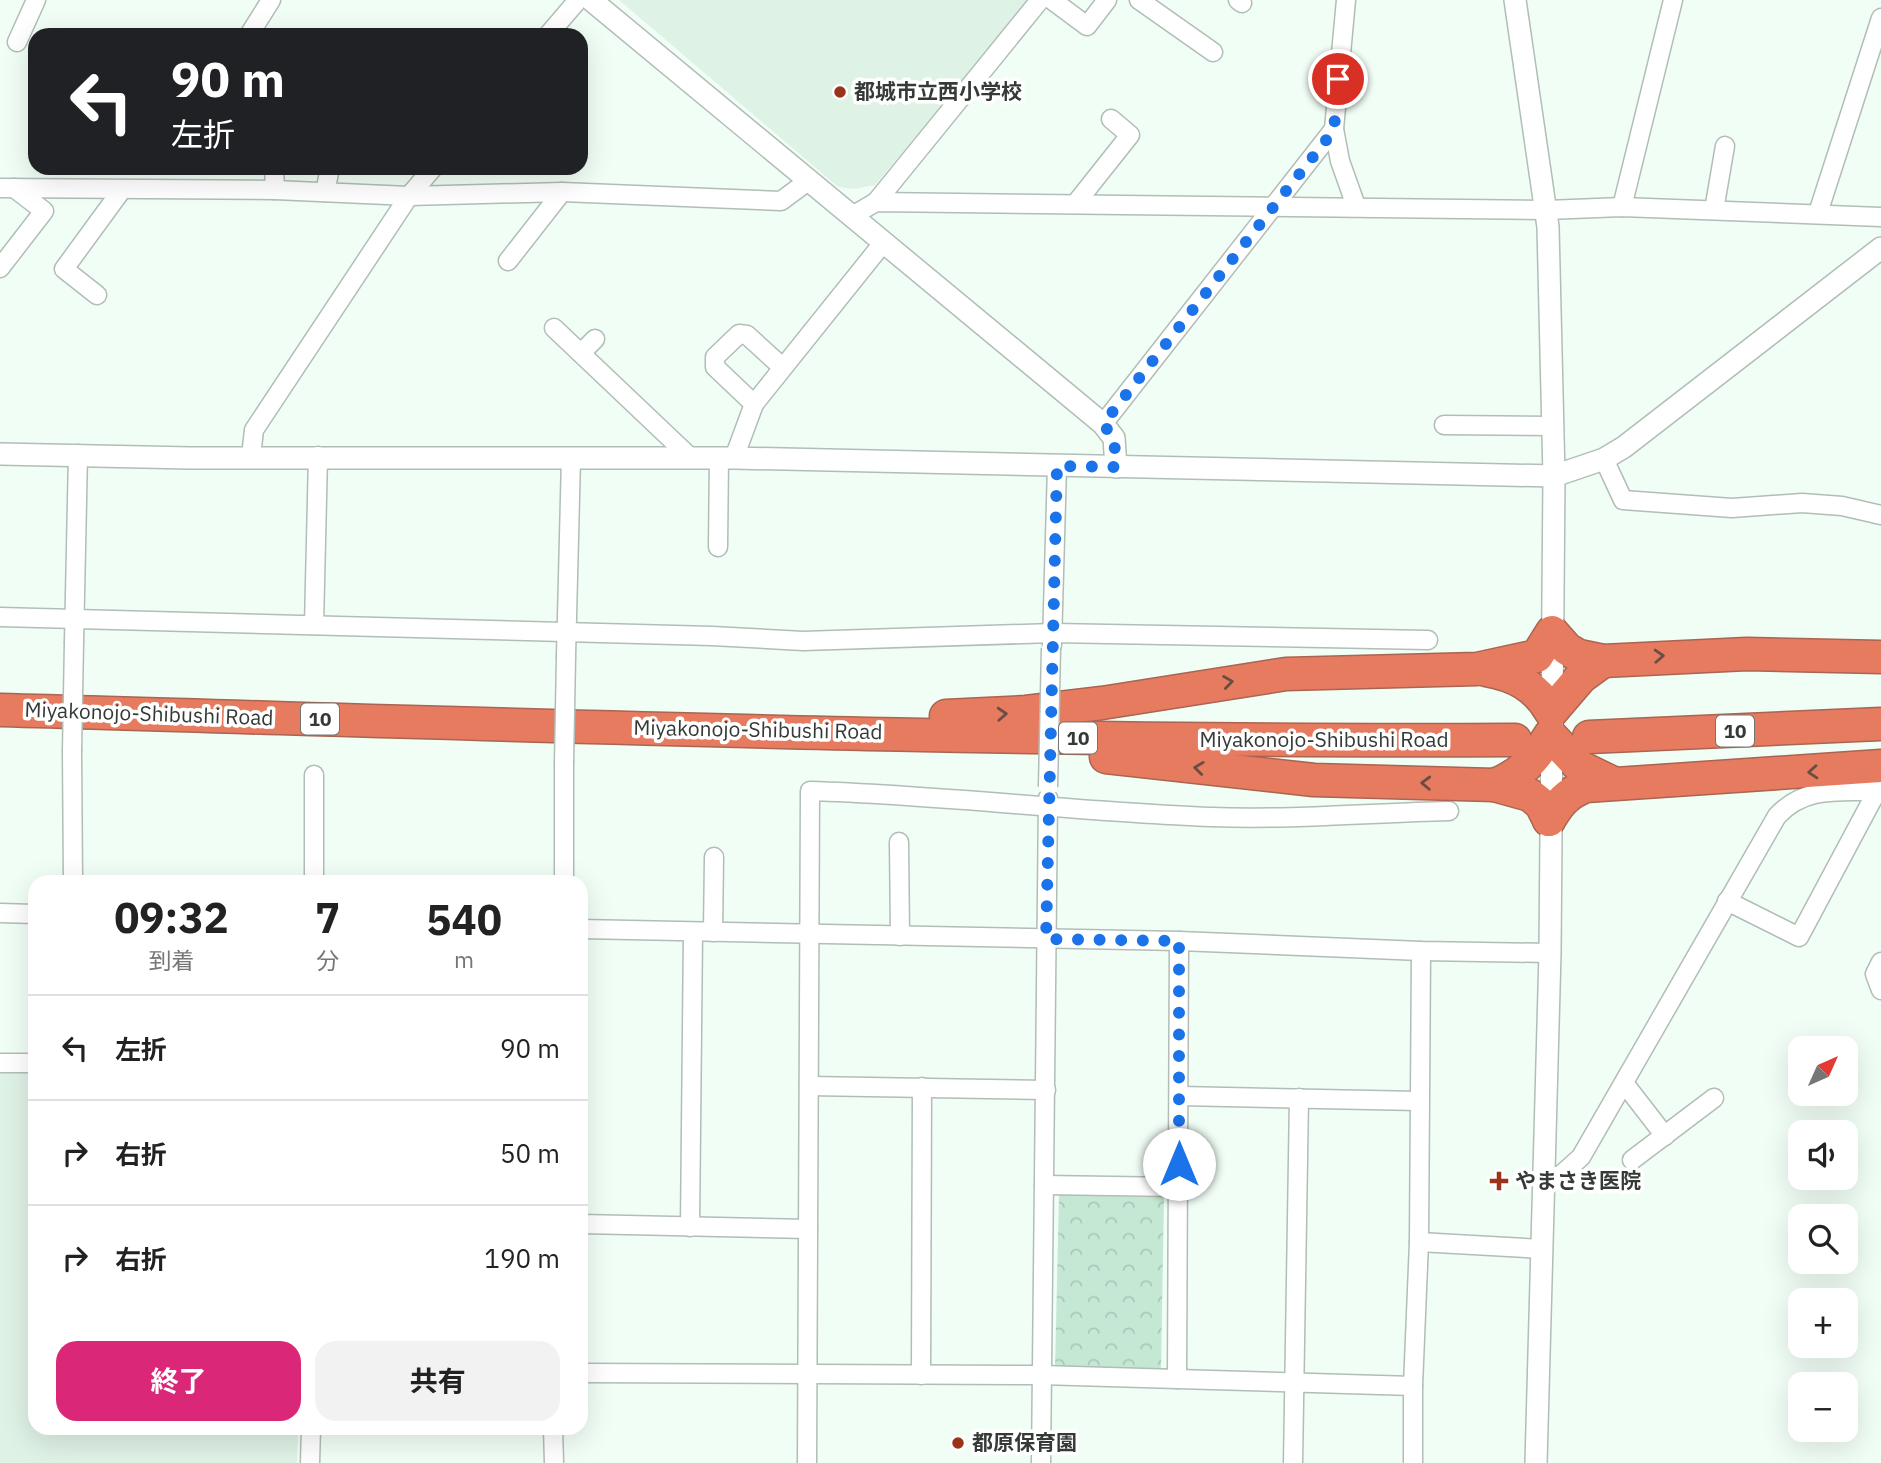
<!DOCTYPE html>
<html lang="ja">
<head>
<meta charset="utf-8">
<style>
  :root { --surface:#fff; --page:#f2f2f2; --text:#222; --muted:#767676; --line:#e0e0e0; --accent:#db2777 }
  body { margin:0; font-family:"IBM Plex Sans","Noto Sans JP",sans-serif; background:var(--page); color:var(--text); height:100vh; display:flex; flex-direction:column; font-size:26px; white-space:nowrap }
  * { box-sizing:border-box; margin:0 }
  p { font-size:23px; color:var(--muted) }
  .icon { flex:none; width:38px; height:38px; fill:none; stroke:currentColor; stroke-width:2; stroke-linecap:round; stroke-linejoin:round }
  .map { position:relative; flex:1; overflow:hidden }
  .drawer { position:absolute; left:28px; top:875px; width:560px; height:560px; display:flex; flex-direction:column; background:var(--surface); border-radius:21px; box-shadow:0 7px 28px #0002 }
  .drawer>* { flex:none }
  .top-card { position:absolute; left:28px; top:28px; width:560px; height:147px; border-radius:21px; box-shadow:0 7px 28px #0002; background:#202124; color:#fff; overflow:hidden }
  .needle { width:46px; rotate:45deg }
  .buttons { position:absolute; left:1788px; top:1036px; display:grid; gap:14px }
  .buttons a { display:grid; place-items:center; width:70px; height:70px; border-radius:14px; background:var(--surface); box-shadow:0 7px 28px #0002; font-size:35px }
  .pin { position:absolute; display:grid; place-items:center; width:60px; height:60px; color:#fff; margin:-30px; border:4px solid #fff; border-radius:50%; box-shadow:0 2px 7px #0007 }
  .me { position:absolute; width:77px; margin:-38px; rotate:0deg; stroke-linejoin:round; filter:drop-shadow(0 0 5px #0008) }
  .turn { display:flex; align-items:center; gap:24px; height:147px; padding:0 28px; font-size:32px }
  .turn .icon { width:91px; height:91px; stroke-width:2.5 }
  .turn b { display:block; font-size:49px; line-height:60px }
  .eta { display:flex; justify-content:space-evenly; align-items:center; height:119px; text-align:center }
  .eta b { font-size:42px; font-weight:700; line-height:49px }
  .cta { display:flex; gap:14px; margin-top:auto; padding:14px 28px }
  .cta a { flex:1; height:80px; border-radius:21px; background:var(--accent); color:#fff; font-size:28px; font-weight:700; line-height:80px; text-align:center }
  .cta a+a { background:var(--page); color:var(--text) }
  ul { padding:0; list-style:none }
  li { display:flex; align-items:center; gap:21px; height:105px; padding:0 28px; border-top:2px solid var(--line) }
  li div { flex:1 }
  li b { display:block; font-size:26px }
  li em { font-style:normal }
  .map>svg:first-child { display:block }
</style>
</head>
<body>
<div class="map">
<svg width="1881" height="1463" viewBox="0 0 1881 1463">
  <defs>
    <pattern id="park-crowns" width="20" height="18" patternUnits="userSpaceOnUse" patternTransform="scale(1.75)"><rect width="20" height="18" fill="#c5e8d4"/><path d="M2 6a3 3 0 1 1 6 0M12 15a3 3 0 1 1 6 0" fill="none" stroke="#aac8b7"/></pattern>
  </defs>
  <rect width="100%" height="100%" fill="#f1fef6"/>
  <!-- built -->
  <g fill="#dff2e6">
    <polygon points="619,0 1032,0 875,185 854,189 838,187"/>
    <polygon points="0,1070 35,1071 35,1428 298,1428 297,1463 0,1463"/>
  </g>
  <!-- park -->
  <polygon fill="url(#park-crowns)" points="1059,1194 1164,1197 1161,1372 1055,1369"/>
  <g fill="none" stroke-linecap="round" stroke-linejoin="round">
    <defs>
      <g id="minor">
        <polyline points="1052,0 1087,26 1107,0"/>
        <polyline points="1139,0 1213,52"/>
        <polyline points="1238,0 1242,3"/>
        <polyline points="1346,0 1334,129 1340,161 1356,206"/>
        <polyline points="249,35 271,0"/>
        <polyline points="548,35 578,0"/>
        <polyline points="17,42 36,0"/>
        <polyline points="274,168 275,190"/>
        <polyline points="0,188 275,190 409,196 562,192 781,201 808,181"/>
        <polyline points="325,192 330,168"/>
        <polyline points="876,202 1040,0"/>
        <polyline points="1076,203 1130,135 1111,119"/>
        <polyline points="1622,207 1673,0"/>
        <polyline points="1714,210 1725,146"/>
        <polyline points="1818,213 1881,18"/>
        <polyline points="852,216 876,202 1547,210 1622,207 1881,217"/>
        <polyline points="508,261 562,192"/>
        <polyline points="0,268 44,211 14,188"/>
        <polyline points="97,295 64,269 121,191"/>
        <polyline points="554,328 691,458"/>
        <polyline points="581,353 595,339"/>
        <polyline points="754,404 715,367 715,357 739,334 747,335 782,367"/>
        <polyline points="1103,424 1334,129"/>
        <polyline points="1444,425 1553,426"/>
        <polyline points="251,456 254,430 409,196 433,168"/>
        <polyline points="734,458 754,404 883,243"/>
        <polyline points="1604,459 1623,500 1732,508 1802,503 1842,506 1881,515"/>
        <polyline points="718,547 719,458"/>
        <polyline points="0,617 712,636 803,641 1053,633 1428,640"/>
        <polyline points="314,625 318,456"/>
        <polyline points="74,642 78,454"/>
        <polyline points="1052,645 1057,466"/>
        <polyline points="566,656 571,458"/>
        <polyline points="72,751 73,882"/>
        <polyline points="314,775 314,882"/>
        <polyline points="899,842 900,936"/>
        <polyline points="564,882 564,763"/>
        <polyline points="1727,901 1799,937 1877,791"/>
        <polyline points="0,913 35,914"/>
        <polyline points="581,929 1179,941 1421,951 1550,953"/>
        <polyline points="713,932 714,857"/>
        <polyline points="1881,962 1875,974 1881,990"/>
        <polyline points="0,1063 35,1063"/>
        <polyline points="1624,1083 1665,1136"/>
        <polyline points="809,1086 1046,1090"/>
        <polyline points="1180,1096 1419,1101"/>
        <polyline points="1632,1160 1714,1098"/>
        <path d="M 1544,1178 L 1561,1175 L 1581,1157 L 1777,816 C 1806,785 1841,792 1881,791"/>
        <polyline points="1044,1185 1179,1187"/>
        <polyline points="581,1224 808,1229"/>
        <polyline points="690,1227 693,932"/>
        <polyline points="1419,1242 1542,1249"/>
        <polyline points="581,1373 1040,1375 1413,1386 1413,1463"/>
        <polyline points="921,1375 922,1087"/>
        <polyline points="1177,1379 1179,941"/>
        <polyline points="1413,1386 1419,1242 1421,951"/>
        <polyline points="553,1428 554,1463"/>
        <polyline points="310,1463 311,1428"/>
        <path d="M 807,1463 L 810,791 C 944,795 1077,812 1211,817 C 1290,820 1371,813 1449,811"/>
        <polyline points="1041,1463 1048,798"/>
        <polyline points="1293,1463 1299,1098"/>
      </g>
      <g id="tertiary">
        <polyline points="591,0 1103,424 1114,438 1116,467"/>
        <polyline points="1515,0 1548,227 1554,476 1550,953 1536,1463"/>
        <polyline points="0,454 190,458 734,458 1554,476 1604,459 1624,447 1881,248"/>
      </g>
      <g id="motorway">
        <path d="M 1486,670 C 1515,675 1536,686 1551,712 L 1581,677 L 1603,661"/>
        <path d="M 0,710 C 505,724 1010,743 1515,740"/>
        <polyline points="946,716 1026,712 1102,703 1286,674 1477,669 1537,656 1552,632 1567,649 1579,656 1603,661 1747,654 1881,657"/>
        <polyline points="1589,737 1881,724"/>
        <polyline points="1106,757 1314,780 1494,785 1530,795 1541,804 1549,820"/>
        <path d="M 1494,785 C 1520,776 1536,758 1550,735 L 1580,767 L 1613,783"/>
        <path d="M 1549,820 C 1559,803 1567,793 1586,786 L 1881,766"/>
      </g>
    </defs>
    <!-- minor casing -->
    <use href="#minor" stroke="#b1bdb6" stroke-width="21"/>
    <!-- tertiary casing -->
    <use href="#tertiary" stroke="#b1bdb6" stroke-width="24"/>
    <!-- motorway casing -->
    <use href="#motorway" stroke="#a96452" stroke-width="35"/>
    <!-- minor -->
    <use href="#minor" stroke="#fff" stroke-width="18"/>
    <!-- tertiary -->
    <use href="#tertiary" stroke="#fff" stroke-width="21"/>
    <!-- motorway -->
    <use href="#motorway" stroke="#e77b60" stroke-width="32"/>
    <defs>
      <g id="minor-bridge">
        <polyline points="72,751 74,642"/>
        <polyline points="564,763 566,656"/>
        <polyline points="1048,787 1051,648"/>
      </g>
    </defs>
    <!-- minor-bridge casing -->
    <use href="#minor-bridge" stroke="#b1bdb6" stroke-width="21" stroke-linecap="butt"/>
    <!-- minor-bridge -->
    <use href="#minor-bridge" stroke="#fff" stroke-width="18"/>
  </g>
  <!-- one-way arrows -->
  <defs><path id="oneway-chevron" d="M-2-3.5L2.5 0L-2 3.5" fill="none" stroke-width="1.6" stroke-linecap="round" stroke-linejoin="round" transform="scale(1.75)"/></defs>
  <g stroke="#6a4e43">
    <use href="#oneway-chevron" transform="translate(1659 656) rotate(-3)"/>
    <use href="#oneway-chevron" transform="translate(1228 682) rotate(-8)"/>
    <use href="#oneway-chevron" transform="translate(1002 714) rotate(-3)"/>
    <use href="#oneway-chevron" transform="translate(1199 768) rotate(-173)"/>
    <use href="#oneway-chevron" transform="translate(1813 772) rotate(176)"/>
    <use href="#oneway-chevron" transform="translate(1426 783) rotate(-178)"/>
  </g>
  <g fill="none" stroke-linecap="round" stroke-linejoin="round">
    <!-- route -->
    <polyline stroke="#1a73e8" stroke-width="12" stroke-dasharray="0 21.6" points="1179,1164 1179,941 1046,939 1057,466 1116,467 1114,438 1103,424 1334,130 1338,79"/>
  </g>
  <!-- markers -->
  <g fill="#9b3319" stroke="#fff" stroke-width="2.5">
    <circle cx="840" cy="92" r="7"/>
    <path d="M1495.5 1170.5h7v7h7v7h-7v7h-7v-7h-7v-7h7z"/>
    <circle cx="958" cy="1443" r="7"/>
  </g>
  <g text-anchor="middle" stroke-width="7" stroke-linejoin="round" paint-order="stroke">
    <!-- shield labels -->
    <g fill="#fff" stroke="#727573" stroke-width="2">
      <rect x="301" y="703.5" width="38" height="31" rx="5"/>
      <rect x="1716" y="715.5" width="38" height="31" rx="5"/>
      <rect x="1059" y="722.5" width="38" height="31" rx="5"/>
    </g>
    <g font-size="19" font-weight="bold" fill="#353a37">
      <text x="320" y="726">10</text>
      <text x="1735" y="738">10</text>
      <text x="1078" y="745">10</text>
    </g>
    <!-- poi labels -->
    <g font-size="21" font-weight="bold" fill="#353a37" stroke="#fff" text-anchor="start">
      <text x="854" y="99">都城市立西小学校</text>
      <text x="1515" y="1188">やまさき医院</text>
      <text x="972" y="1450">都原保育園</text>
    </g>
    <!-- street labels -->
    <g font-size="21" fill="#353a37" stroke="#fff">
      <text transform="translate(149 714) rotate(2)" y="7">Miyakonojo-Shibushi Road</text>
      <text transform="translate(758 730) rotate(1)" y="7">Miyakonojo-Shibushi Road</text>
      <text x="1324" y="747">Miyakonojo-Shibushi Road</text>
    </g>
  </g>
</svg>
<div class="buttons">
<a><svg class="needle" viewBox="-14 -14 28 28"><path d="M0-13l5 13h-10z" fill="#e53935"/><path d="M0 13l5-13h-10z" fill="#767676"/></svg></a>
<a><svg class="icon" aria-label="sound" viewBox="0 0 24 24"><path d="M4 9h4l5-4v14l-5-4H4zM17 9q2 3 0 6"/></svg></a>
<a><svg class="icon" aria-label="search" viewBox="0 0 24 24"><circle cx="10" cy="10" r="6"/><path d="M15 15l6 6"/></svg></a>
<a>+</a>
<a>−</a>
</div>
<div class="pin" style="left:1338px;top:79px;background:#d93025"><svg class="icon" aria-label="arrive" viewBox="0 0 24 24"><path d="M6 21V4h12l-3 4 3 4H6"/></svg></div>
<svg class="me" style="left:1179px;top:1164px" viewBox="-20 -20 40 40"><circle r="19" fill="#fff"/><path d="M0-13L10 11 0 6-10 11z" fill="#1a73e8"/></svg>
<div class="top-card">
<div class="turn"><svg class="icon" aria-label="left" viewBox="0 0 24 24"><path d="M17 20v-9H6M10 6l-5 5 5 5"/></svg><div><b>90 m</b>左折</div></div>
</div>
<section class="drawer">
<div class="eta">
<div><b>09:32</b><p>到着</p></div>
<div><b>7</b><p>分</p></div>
<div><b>540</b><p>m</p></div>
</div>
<ul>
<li><svg class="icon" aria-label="left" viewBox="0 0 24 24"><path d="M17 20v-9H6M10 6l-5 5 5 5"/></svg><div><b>左折</b></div><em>90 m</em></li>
<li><svg class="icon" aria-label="right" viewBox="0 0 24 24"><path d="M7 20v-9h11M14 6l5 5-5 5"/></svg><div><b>右折</b></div><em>50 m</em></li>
<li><svg class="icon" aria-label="right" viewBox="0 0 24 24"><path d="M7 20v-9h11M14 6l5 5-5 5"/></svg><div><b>右折</b></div><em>190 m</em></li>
</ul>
<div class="cta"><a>終了</a><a>共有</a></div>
</section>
</div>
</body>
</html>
